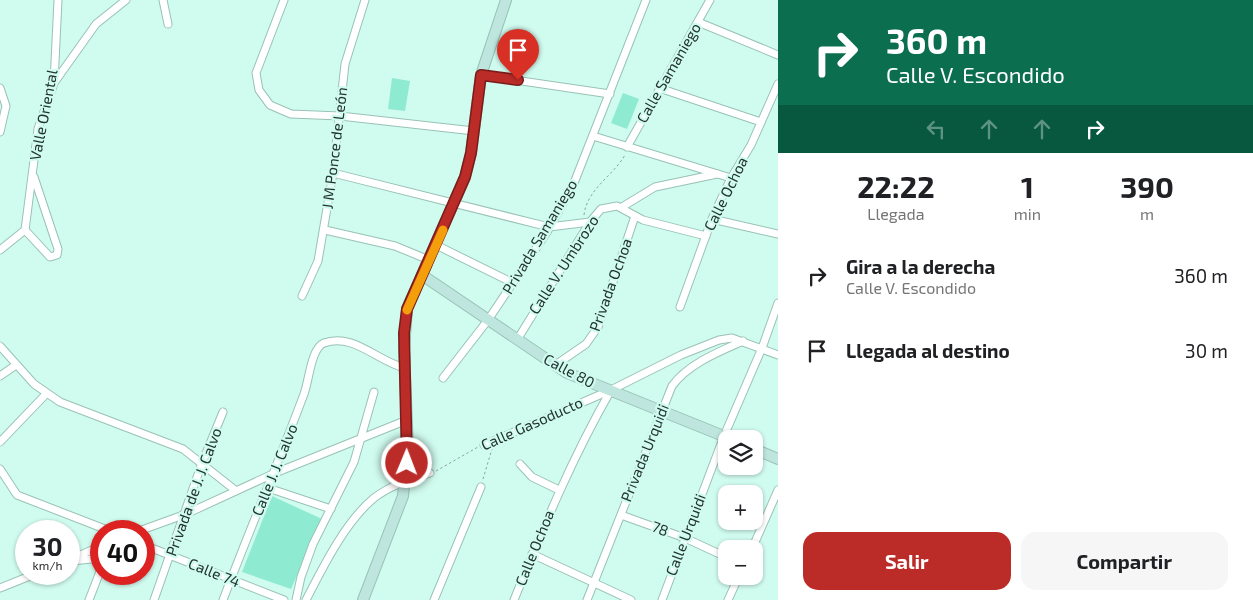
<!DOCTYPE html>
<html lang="es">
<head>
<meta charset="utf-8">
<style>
  :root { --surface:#fff; --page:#f6f6f6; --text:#202124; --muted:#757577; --accent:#bb2c28 }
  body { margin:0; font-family:"Exo 2",sans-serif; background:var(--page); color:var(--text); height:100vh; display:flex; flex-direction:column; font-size:19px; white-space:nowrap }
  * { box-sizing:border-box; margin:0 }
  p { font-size:16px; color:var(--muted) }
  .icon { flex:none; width:28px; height:28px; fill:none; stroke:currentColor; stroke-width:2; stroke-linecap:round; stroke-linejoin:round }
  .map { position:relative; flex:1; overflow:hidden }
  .drawer { display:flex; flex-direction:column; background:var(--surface); width:475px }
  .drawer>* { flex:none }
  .guide { background:#0b6e4f; color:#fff; overflow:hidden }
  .fabs { position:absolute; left:718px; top:430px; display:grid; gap:10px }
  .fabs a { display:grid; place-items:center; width:45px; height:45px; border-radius:10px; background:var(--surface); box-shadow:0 1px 4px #0004; font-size:25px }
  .speed { position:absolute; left:15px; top:520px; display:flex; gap:10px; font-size:25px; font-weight:700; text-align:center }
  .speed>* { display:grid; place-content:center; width:65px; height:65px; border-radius:50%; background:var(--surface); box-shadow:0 1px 4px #0004; line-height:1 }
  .speed small { font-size:12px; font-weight:400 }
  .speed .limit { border:8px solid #d22; background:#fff; color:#111 }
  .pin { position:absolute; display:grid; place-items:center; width:42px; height:42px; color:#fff; margin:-51px -21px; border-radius:50% 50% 50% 0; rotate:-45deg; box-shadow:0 0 5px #0007 }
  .pin .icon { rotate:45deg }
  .me { position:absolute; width:55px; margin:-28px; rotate:1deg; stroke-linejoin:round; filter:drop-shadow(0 0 4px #0008) }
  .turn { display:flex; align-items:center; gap:18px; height:105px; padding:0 25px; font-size:22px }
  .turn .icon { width:65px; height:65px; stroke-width:2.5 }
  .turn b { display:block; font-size:35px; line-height:42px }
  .lanes { display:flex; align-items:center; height:48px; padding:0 25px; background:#0003; justify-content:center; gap:25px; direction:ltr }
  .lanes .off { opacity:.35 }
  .eta { display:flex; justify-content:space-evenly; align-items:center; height:85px; text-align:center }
  .eta b { font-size:30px; font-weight:700; line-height:35px }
  .primary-button { display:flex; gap:10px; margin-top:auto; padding:10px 25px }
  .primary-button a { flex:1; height:58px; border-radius:15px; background:var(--accent); color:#fff; font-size:20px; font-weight:700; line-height:58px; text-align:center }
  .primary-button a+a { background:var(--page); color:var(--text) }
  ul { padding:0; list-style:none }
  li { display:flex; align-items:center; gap:15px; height:75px; padding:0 25px }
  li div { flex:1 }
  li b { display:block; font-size:19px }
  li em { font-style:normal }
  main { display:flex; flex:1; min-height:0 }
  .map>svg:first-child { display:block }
</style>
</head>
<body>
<main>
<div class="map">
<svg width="778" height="600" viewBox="0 0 778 600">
  <rect width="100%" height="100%" fill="#d0fbef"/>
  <!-- green -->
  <g fill="#8fead2">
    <polygon points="392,78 410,81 405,111 388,109"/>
    <polygon points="623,93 639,99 627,129 611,123"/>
    <polygon points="272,496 322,519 291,589 242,572"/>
  </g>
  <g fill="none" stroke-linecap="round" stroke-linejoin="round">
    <defs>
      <g id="street">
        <polyline points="163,0 168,24"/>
        <polyline points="284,0 256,73 259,90 270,105 291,114 340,116 474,131"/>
        <polyline points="698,22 778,55"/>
        <polyline points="481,75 610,94"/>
        <polyline points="54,83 96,24 126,0"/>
        <polyline points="0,88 6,106 0,132"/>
        <polyline points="659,88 761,122"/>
        <polyline points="593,136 731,178"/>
        <polyline points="627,147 710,0"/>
        <polyline points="333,173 549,227 590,222"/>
        <polyline points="622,207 655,187 717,174"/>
        <polyline points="712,219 778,234"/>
        <polyline points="25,230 38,129 54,83 58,0"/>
        <polyline points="25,230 50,257 57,255 58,249 34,177"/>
        <polyline points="325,230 395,246 429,260"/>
        <polyline points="436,245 513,283"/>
        <polyline points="0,250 25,230"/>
        <polyline points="302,296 318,261 333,173 345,64 365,0"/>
        <polyline points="680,307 712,219 731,178 751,145 778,84"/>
        <polyline points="517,340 590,222 601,209 617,206 643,220 706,236"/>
        <polyline points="0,346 34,384 60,402 183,449 235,490"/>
        <polyline points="554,366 586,344 598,327 635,216"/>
        <polyline points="0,376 16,365"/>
        <polyline points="443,378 488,320 547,232 574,183 646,0"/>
        <polyline points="0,442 46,394"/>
        <polyline points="484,445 611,390 681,355 719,340 732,338 778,355"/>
        <polyline points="520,464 532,477 559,490"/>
        <polyline points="0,469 17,495 110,531"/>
        <polyline points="268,488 331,509"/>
        <polyline points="621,515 685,538 726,557"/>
        <polyline points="139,531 186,514 275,473 407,420"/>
        <polyline points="144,545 284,600"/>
        <polyline points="752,549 778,490"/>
        <polyline points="532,554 631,600"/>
        <polyline points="69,560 101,546"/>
        <polyline points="72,561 101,558"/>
        <polyline points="0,588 35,574"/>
        <polyline points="89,600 101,569"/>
        <polyline points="154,600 202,463 223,412"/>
        <path d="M 223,600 C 249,531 278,464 304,394 C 309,381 311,348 324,343 C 353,332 378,362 405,368"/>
        <polyline points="296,600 301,577 313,544 354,462 374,392"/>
        <path d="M 306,600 C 323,567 345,522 374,498 C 391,485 411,479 430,473"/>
        <polyline points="434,600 481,487"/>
        <path d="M 514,600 C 543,528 572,458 611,390"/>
        <path d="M 587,600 L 672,386 C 688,364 718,352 743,341"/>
        <polyline points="662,600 724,436 762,348 778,303"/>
        <polyline points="728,600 739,576"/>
      </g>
      <g id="secondary">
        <polyline points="422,275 567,373 731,439"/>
        <polyline points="754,449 778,459"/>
        <polyline points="363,600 403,496 408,450 404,349 407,309 465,177 471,153 481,75 506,0"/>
      </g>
    </defs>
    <!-- street casing -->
    <use href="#street" stroke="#99c2b6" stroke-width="9"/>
    <!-- secondary casing -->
    <use href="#secondary" stroke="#99c2b6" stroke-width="12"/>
    <!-- path -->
    <g stroke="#87a69e" stroke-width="1" stroke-dasharray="2.5 2.5" stroke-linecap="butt">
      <path d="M 584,215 C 587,189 613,176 625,155"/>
      <polyline points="436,471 478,447"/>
      <polyline points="483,479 492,449"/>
    </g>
    <!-- street -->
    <use href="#street" stroke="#fff" stroke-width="7"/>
    <!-- secondary -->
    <use href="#secondary" stroke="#bee6de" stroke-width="10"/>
  </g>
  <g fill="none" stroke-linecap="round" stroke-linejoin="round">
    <defs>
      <polyline id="route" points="407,463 404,333 407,309 465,177 471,153 481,75 518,80"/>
    </defs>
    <!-- route casing -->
    <use href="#route" stroke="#7a1d1a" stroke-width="12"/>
    <!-- route -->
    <use href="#route" stroke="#bb2c28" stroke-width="9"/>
    <!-- slow -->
    <polyline stroke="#f59e0b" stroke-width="9" points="407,310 443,230"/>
  </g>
  <g text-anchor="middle" stroke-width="4.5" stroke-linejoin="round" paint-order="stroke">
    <!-- street labels -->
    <g font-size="15" fill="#23332f" stroke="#d0fbef">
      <text transform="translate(669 73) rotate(-60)" y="5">Calle Samaniego</text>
      <text transform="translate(44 115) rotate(-79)" y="5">Valle Oriental</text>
      <text transform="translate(335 148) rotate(-83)" y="5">J M Ponce de León</text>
      <text transform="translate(726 194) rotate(-64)" y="5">Calle Ochoa</text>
      <text transform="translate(540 237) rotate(-59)" y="5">Privada Samaniego</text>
      <text transform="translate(564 265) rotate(-57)" y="5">Calle V. Umbrozo</text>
      <text transform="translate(611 285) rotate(-70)" y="5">Privada Ochoa</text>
      <text transform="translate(569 371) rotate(28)" y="5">Calle 80</text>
      <text transform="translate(532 424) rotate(-24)" y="5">Calle Gasoducto</text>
      <text transform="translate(645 453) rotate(-68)" y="5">Privada Urquidi</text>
      <text transform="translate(275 470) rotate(-68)" y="5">Calle J. J. Calvo</text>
      <text transform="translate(194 492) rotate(-70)" y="5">Privada de J. J. Calvo</text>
      <text transform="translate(660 529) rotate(20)" y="5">78</text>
      <text transform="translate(686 535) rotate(-69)" y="5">Calle Urquidi</text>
      <text transform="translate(535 548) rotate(-68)" y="5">Calle Ochoa</text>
      <text transform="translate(214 573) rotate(22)" y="5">Calle 74</text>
    </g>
  </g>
</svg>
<div class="fabs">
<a><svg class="icon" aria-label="layers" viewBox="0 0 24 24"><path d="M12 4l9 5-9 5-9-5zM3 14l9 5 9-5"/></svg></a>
<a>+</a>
<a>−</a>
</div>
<div class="speed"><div>30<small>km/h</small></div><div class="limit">40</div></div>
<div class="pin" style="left:518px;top:80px;background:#d93025"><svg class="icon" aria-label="arrive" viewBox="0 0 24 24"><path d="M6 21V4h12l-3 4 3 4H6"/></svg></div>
<svg class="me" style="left:407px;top:463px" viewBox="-20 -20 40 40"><circle r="17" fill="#bb2c28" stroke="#fff" stroke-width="3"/><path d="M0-11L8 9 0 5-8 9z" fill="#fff"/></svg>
</div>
<section class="drawer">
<div class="guide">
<div class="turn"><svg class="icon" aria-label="right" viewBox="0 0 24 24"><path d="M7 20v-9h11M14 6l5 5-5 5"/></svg><div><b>360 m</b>Calle V. Escondido</div></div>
<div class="lanes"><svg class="icon off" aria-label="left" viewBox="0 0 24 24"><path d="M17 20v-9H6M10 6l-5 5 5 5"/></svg><svg class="icon off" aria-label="ahead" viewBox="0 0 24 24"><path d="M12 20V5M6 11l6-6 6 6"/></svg><svg class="icon off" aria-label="ahead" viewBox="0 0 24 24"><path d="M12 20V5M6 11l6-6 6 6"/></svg><svg class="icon" aria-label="right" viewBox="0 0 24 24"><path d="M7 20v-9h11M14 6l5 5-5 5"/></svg></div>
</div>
<div class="eta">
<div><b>22:22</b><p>Llegada</p></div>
<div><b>1</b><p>min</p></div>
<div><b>390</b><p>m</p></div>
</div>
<ul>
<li><svg class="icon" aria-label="right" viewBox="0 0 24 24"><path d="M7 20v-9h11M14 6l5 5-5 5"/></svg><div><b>Gira a la derecha</b><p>Calle V. Escondido</p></div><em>360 m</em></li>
<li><svg class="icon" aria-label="arrive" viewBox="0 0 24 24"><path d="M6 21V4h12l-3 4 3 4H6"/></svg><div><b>Llegada al destino</b></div><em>30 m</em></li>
</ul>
<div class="primary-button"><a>Salir</a><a>Compartir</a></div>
</section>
</main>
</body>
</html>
